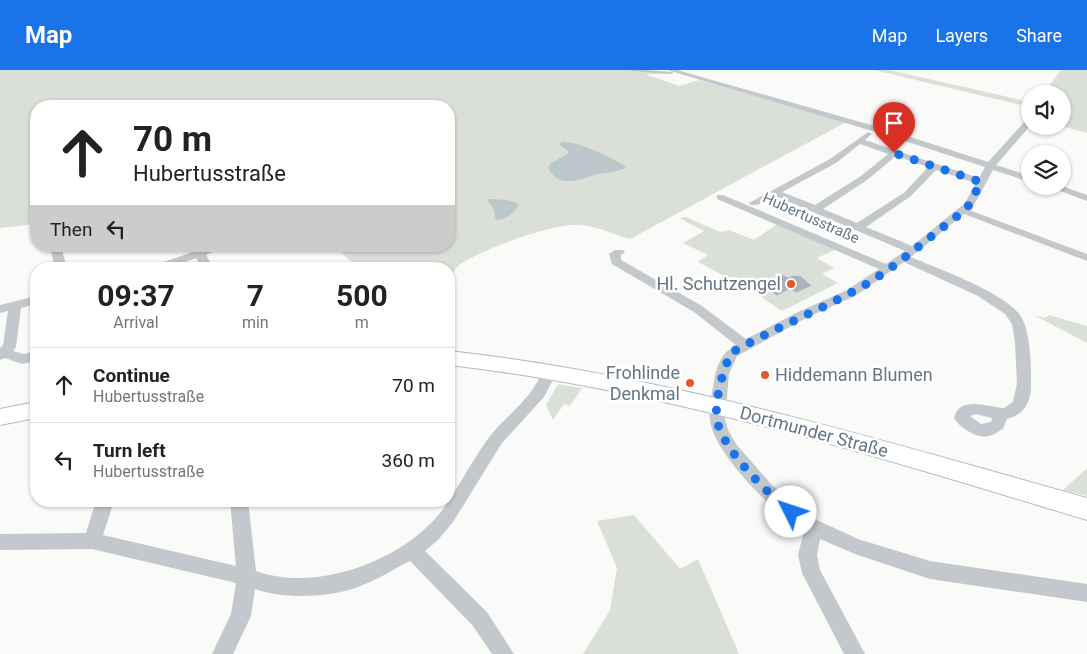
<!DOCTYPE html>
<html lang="en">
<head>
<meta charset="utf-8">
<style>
  :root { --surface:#fff; --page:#f6f6f6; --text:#222; --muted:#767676; --line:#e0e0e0; --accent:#1a73e8 }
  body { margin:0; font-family:Roboto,sans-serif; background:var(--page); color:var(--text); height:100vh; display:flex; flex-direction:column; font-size:19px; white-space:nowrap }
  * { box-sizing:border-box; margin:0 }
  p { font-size:16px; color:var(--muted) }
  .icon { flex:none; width:28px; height:28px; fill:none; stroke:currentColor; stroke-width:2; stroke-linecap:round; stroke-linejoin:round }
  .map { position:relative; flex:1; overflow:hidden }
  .panel { position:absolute; left:30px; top:192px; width:425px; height:245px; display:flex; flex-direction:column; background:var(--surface); border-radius:20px; box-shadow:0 1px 4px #0004 }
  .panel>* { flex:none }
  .guide { position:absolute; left:30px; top:30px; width:425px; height:152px; border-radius:20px; box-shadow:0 1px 4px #0004; background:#fff; color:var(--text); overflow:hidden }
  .buttons { position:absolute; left:1021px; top:15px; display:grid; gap:10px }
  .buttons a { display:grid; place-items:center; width:50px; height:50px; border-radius:50%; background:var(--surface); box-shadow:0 1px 4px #0004; font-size:25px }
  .pin { position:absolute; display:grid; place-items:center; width:42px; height:42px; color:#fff; margin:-51px -21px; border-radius:50% 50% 50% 0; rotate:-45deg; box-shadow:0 0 5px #0007 }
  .pin .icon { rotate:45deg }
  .me { position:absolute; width:55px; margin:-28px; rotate:311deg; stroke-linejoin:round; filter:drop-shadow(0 0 4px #0008) }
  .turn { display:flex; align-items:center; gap:18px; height:105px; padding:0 20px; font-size:22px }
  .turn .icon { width:65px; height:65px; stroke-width:2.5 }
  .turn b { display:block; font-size:35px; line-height:42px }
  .then { display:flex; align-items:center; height:48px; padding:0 20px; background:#0003; gap:10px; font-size:19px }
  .eta { display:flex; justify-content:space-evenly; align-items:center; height:85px; text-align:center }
  .eta b { font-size:30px; font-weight:700; line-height:35px }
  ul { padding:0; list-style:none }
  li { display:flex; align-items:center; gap:15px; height:75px; padding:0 20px; border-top:1px solid var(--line) }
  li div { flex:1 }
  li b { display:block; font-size:19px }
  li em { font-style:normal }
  header { display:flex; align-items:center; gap:30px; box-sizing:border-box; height:70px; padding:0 25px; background:var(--accent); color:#fff }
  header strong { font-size:24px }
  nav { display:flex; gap:28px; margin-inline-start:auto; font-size:18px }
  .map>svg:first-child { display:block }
</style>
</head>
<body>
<header>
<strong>Map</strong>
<nav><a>Map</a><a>Layers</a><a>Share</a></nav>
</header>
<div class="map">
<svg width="1087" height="584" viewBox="0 0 1087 584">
  <rect width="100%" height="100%" fill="#fafaf8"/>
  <!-- green -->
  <g fill="#dadfd7">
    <path d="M 0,0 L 645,0 L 664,2 L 668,4 L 645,4 L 679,16 L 699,10 L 848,51 L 630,169 C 611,163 594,155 574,155 C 549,155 480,180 459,195 C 455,199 452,206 449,211 L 449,199 L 360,199 L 334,176 L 449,176 L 449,36 L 36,36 L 36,154 L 0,158 Z"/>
    <polygon points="874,0 889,0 1030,32 1030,37"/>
    <polygon points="1061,0 1087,0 1087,63 1062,56 1062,24 1043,24"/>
    <polygon points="686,147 720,162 729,160 754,170 779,153 839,178 817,188 834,198 822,204 838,213 782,241 754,222 698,192 708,185 683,173 704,161 679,148"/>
    <polygon points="1034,245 1045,248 1049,245 1087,256 1087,273"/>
    <polygon points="558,314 582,318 570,336 564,334 553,350 546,335"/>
    <polygon points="1087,398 1087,426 1063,420"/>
    <polygon points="634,445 680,499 698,489 739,584 583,584 610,540 617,498 597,451"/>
  </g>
  <!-- water -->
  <g fill="#bbc7cb">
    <path d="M 562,72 C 575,70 615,89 626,97 C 619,102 608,102 599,104 C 581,108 561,121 548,98 L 551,93 L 568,84 L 569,82 L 559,74 Z"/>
    <path d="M 490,129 L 507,130 L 519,134 C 515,143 505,150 496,150 L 493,138 L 487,130 Z"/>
  </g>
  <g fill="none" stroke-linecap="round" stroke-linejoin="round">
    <!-- stream -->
    <polyline stroke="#bbc7cb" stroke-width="2" points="632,0 672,3"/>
  </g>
  <!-- building -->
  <polygon fill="#aab3b9" stroke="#dcdcda" points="782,204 788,207 794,205 801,206 812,216 796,223 790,219 777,226 765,218 778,212 772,208"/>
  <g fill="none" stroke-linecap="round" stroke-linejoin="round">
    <defs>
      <g id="secondary">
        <path d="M 449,281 C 666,305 877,369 1087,428 L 1087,450 C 878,387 667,320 449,295 Z"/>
        <polygon points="36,332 36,348 0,355 0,339"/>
      </g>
    </defs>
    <!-- secondary casing -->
    <use href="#secondary" stroke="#b3babf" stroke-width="2"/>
    <!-- street -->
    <g fill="#c3c8cc" fill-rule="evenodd">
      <path d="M 667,0 L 677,0 L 892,61 L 988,92 L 1027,49 L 1030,49 L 1030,56 L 996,95 L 1030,106 L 1030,112 L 993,100 L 974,135 L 969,140 L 1087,184 L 1087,191 L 964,144 L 911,187 C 938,199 1011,224 1023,250 C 1031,269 1031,295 1031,315 C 1031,332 1024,345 1007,349 L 1003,359 C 999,361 994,365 989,366 C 977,369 960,358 954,348 C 959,325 988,337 1004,338 L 1013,332 L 1017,313 L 1015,273 L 1012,254 L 1005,244 L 978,226 L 904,192 L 855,226 L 806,248 L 737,286 L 729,304 L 725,349 L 728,360 L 736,374 L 772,415 L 806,445 L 858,469 L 930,491 L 1087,514 L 1087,532 L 930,509 L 855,484 L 820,469 L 817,485 L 820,500 L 865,584 L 844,584 L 802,503 L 798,485 L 804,461 C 776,445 713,383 710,350 C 708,338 712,324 714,312 C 716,296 722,282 736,275 L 694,242 L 612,194 L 609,184 L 615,180 L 623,180 L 625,182 L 621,185 L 621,190 L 702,236 L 746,269 L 798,242 L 847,220 L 879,199 L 717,129 L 717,125 L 723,125 L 886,194 L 905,181 L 775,126 L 757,135 L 751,135 L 749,133 L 830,89 L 868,62 L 872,64 L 865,70 L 979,108 L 985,97 L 886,65 ZM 860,74 L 888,84 L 861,106 L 815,135 L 782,122 L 836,93 ZM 896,86 L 928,97 L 905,122 L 857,153 L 823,139 L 867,110 ZM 936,100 L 976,113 L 965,133 L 912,176 L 866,157 L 911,126 ZM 976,344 L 992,348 L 991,352 L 981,354 L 970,346 Z"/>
      <polygon points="1047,116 1062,116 1087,125 1087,131"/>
      <polygon points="50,176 61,176 67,199 55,199"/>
      <polygon points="201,176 202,179 210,176 226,176 206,185 214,199 202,199 196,188 165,199 147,199 149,197 193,182 191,176"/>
      <polygon points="36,226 36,234 21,238 16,277 13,281 23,284 36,281 36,291 22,294 5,288 0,290 0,278 3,275 8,241 0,243 0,235"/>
      <path d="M 550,297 L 555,299 L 557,302 L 544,327 L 502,373 L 453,452 L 437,471 L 425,481 L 487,542 L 514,584 L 492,584 L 473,556 L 410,491 C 395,498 381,508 365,514 C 337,528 284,530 255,519 L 251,546 L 233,584 L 212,584 L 231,544 L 236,513 L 92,479 L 0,480 L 0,464 L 86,463 L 96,431 L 114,431 L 103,465 L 236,496 L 230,431 L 248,431 L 256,501 C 316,523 402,491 441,442 C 458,419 472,390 490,366 C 500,353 514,342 524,330 C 533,321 538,310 545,299 Z"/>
    </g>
    <!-- secondary -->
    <use href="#secondary" fill="#fff" fill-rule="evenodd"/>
  </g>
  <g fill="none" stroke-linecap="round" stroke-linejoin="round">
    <!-- route -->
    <path stroke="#1a73e8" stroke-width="9" stroke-dasharray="0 16.2" d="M 791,442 C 768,424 722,379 717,350 C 714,331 723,300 731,283 C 776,257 826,238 870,212 C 903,191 933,164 964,141 L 969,135 L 981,112 L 894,83"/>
  </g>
  <!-- markers -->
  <g fill="#e4572e" stroke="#fff" stroke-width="2">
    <circle cx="791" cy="214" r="5"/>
    <circle cx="765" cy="305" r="5"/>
    <circle cx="690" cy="313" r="5"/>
  </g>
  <g text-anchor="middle" stroke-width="5" stroke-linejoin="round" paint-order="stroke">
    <!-- far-street labels -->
    <g font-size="15" fill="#657683" stroke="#fff">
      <text transform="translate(811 148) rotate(24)" y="5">Hubertusstraße</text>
    </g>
    <!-- poi labels -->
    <g font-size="18" fill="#657683" stroke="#fff" text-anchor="end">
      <text x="781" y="220">Hl. Schutzengel</text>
      <text x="680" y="309">Frohlinde<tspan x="680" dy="21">Denkmal</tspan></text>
      <text x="775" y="311" text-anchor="start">Hiddemann Blumen</text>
    </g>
    <!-- street labels -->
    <g font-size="18" fill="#657683" stroke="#fff">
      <text transform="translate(814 362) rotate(15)" y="6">Dortmunder Straße</text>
    </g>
  </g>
</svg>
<div class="buttons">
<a><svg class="icon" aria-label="sound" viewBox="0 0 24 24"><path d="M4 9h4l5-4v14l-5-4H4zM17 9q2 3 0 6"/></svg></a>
<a><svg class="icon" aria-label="layers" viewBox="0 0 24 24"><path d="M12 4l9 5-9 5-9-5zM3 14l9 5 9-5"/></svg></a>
</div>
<div class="pin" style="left:894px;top:83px;background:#d93025"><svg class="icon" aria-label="arrive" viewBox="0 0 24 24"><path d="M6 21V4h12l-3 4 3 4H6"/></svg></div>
<svg class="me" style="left:791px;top:442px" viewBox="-20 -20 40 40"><circle r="19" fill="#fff"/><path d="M0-13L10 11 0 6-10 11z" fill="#1a73e8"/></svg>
<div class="guide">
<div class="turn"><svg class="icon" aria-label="ahead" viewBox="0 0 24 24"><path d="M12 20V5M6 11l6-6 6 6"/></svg><div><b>70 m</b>Hubertusstraße</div></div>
<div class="then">Then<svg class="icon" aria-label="left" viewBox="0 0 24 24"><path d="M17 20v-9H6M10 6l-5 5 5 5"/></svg></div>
</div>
<section class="panel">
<div class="eta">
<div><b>09:37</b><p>Arrival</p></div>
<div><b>7</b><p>min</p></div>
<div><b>500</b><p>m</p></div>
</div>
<ul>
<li><svg class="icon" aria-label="ahead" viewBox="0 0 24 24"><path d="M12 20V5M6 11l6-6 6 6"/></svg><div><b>Continue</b><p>Hubertusstraße</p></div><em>70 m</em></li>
<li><svg class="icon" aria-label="left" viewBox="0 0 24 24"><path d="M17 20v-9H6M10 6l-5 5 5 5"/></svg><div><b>Turn left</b><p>Hubertusstraße</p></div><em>360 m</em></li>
</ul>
</section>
</div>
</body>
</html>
